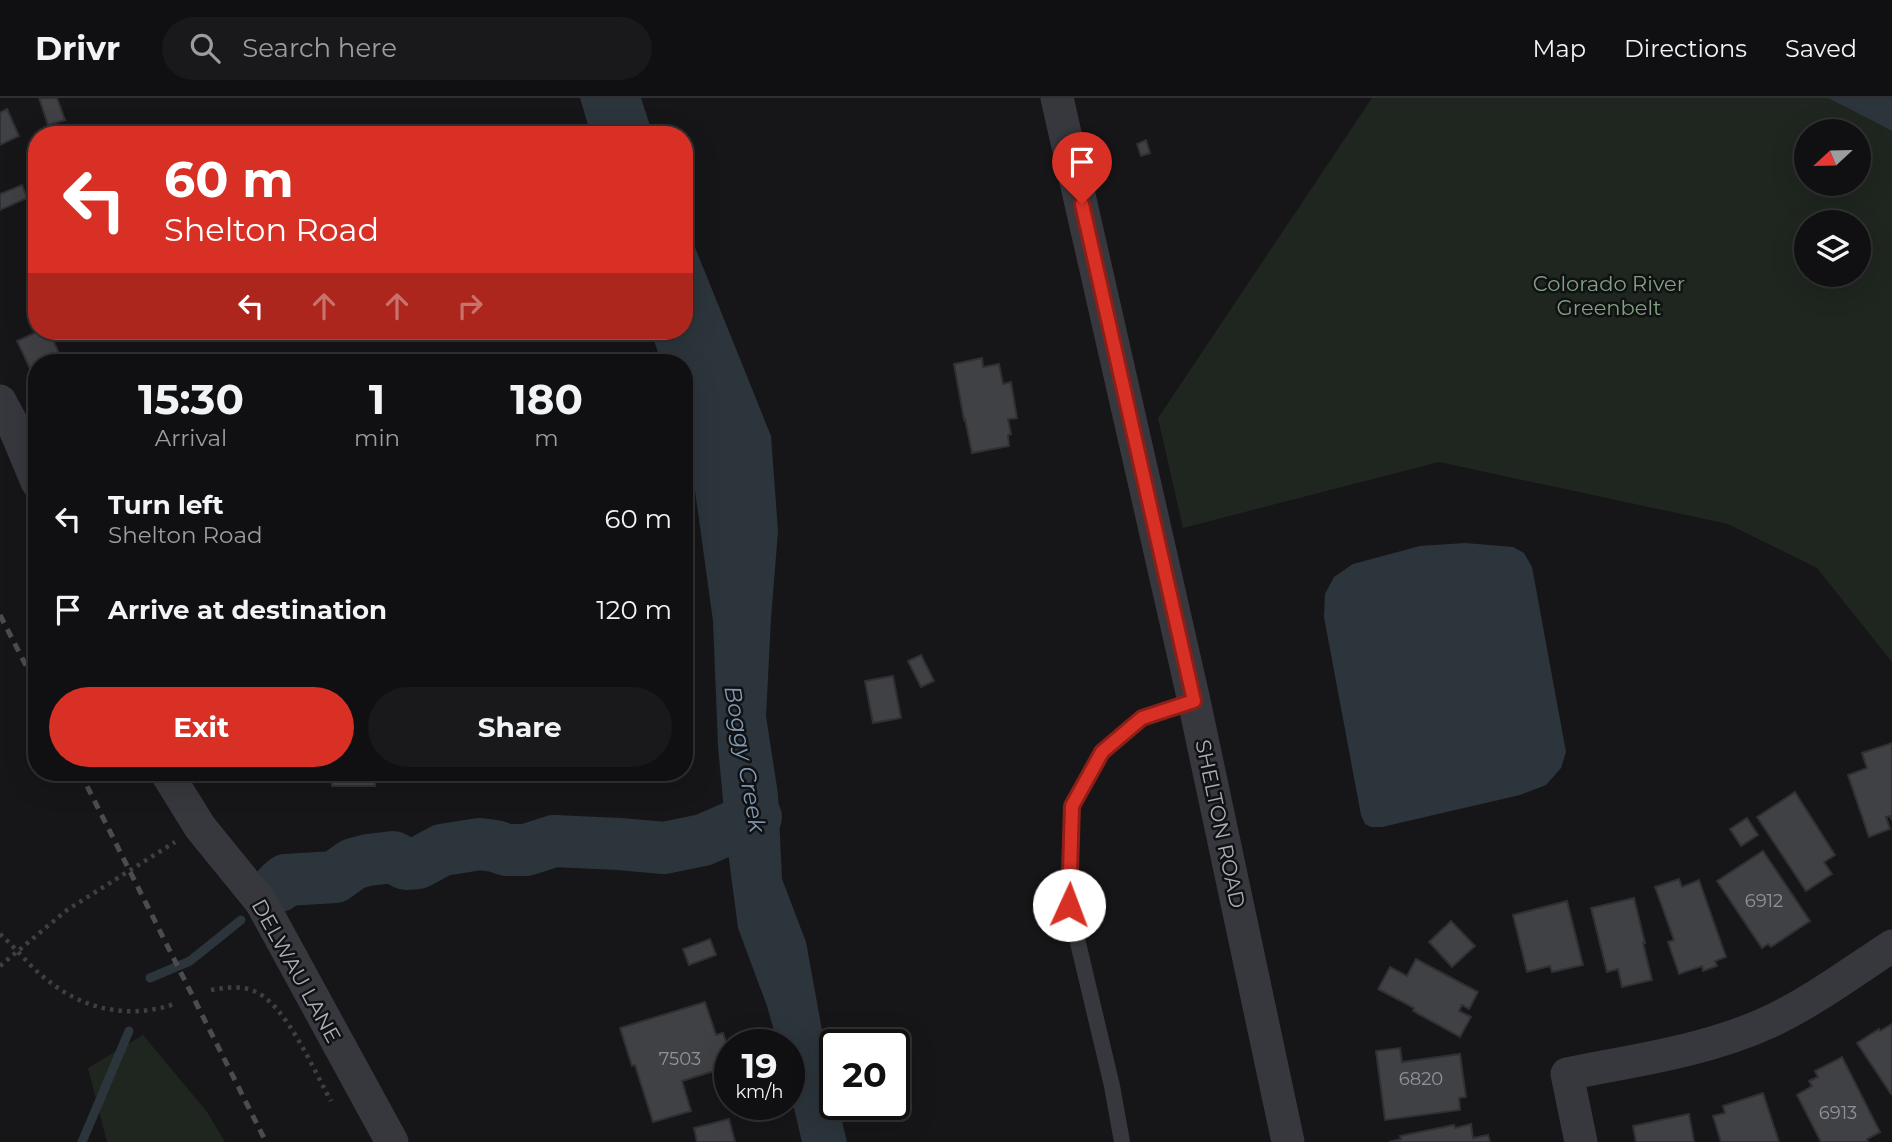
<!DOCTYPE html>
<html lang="en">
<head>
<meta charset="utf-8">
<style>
  :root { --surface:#101012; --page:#19191b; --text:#f1f3f6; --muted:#9c9d9f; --line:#303032; --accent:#d93025 }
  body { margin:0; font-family:Montserrat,sans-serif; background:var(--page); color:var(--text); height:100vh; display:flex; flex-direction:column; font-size:26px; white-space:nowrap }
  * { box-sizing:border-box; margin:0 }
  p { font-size:23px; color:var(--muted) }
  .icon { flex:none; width:38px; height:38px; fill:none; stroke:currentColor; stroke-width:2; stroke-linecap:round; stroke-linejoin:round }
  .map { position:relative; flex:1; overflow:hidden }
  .side { position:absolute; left:28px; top:256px; width:665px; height:427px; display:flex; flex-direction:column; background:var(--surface); border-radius:28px; box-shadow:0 7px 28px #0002,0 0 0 2px var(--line) }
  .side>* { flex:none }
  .hud { position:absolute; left:28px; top:28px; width:665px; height:214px; border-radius:28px; box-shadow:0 7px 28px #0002,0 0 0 2px var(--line); background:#d93025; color:#fff; overflow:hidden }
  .needle { width:46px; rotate:248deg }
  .tools { position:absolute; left:1794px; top:21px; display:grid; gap:14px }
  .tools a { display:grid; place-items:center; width:77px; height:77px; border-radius:50%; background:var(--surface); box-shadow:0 7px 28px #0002,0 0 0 2px var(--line); font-size:35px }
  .speed { position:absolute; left:714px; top:931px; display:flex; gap:14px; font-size:35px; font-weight:700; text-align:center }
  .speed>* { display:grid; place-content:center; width:91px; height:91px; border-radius:50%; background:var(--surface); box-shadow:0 7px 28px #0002,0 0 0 2px var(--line); line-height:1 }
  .speed small { font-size:18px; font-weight:400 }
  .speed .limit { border:4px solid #111; border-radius:10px; background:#fff; color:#111 }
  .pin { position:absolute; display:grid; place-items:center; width:60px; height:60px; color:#fff; margin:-72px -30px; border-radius:50% 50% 50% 0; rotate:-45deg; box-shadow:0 0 7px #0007 }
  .pin .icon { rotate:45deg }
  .me { position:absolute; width:77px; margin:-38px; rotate:2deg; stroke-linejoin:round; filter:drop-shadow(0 0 5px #0008) }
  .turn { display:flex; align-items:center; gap:24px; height:147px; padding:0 21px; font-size:32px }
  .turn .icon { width:91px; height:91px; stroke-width:2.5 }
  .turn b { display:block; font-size:49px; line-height:60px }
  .lanes { display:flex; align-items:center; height:66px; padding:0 21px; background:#0003; justify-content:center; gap:35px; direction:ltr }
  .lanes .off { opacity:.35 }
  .eta { display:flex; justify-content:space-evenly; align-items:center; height:119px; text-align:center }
  .eta b { font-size:42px; font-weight:700; line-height:49px }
  .action { display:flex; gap:14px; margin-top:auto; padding:14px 21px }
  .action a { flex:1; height:80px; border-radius:42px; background:var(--accent); color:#fff; font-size:28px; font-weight:700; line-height:80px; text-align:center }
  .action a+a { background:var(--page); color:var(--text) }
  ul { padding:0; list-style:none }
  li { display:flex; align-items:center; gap:21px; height:91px; padding:0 21px }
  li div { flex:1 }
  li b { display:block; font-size:26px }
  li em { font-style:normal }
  header { display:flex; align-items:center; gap:42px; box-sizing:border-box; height:98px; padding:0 35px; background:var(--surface); border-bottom:2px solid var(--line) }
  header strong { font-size:33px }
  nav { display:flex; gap:38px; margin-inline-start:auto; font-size:24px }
  .search { width:490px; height:63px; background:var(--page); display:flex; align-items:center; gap:18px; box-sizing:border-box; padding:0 24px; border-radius:38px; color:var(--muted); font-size:26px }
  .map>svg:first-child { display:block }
</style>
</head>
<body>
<header>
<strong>Drivr</strong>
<div class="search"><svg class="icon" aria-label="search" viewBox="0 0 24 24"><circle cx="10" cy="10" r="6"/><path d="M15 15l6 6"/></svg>Search here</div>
<nav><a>Map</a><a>Directions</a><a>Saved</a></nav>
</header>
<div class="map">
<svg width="1892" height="1044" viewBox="0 0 1892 1044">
  <rect width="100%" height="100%" fill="#161618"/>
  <!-- green -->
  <g fill="#1e261f" fill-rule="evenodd">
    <path d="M 1372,0 L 1828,0 L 1892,33 L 1892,564 L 1817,470 L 1728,426 L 1439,364 L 1183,430 L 1158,320 ZM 1806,33 L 1858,33 L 1858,86 L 1806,86 ZM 1806,124 L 1858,124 L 1858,177 L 1806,177 Z"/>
    <polygon points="143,937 207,1014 225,1044 107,1044 88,970"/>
  </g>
  <!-- water -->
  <g fill="#2c353c">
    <polygon points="580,0 641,0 653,37 591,37"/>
    <polygon points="1828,0 1892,0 1892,33"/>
    <polygon points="684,122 771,338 778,433 771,521 766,618 778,696 782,781 806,844 827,960 835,993 835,1006 838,1006 847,1044 802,1044 789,989 789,947 778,947 767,908 738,830 727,746 718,648 713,523 689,349 684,335 684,264 661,264 651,233 684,233"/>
    <polygon points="1465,445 1513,449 1524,455 1532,469 1566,654 1561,670 1546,687 1520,697 1382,729 1371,729 1365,726 1361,717 1324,519 1325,496 1334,479 1353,466 1420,448"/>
  </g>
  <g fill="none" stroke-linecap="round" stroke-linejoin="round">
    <!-- stream -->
    <g stroke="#2c353c" stroke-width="9">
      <polyline points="150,880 190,863 241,822"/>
      <polyline points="82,1044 129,933"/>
    </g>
    <!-- river -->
    <polyline stroke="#2c353c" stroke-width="52" points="279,788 286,782 335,779 353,766 368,762 393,759 406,766 418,765 442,752 480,746 495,748 507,752 526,752 554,743 619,746 664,750 703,742 756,719"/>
  </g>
  <!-- building -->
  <g fill="#404145" stroke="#303034" stroke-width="2">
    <polygon points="39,0 57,0 65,22 48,27"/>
    <polygon points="7,11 19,38 0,47 0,15"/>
    <polygon points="1146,42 1150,55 1141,58 1137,46"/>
    <polygon points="22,87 27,100 0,112 0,96"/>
    <polygon points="39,233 49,233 63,264 37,264 37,285 17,243"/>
    <polygon points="982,260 983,269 999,266 1003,286 1011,284 1017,320 1008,321 1011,336 1008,337 1009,348 972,355 965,321 964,322 954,266"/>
    <polygon points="921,557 934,583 921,589 908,563"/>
    <polygon points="893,578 901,620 873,625 865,583"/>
    <polygon points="1892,645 1892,722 1890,718 1886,719 1890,731 1869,739 1848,677 1867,670 1862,655"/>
    <rect x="332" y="674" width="43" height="14"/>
    <polygon points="1795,694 1835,757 1824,764 1832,776 1806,793 1757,719"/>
    <polygon points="1747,720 1758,737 1741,748 1730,731"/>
    <polygon points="1763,753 1810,823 1771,849 1768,846 1762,850 1717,783"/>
    <polygon points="1679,781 1682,789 1699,782 1726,859 1715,863 1717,868 1703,873 1702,868 1679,876 1668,844 1674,842 1655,789"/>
    <polygon points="1634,800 1645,845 1643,845 1652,882 1622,889 1618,871 1607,874 1591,810"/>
    <polygon points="1567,803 1583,867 1552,874 1550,868 1527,874 1513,817"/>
    <polygon points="1451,823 1475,848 1452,869 1429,844"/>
    <polygon points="710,841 716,857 689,867 683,851"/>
    <polygon points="1416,861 1478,894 1469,911 1462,907 1459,913 1471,919 1460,939 1413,913 1414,910 1378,891 1390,869 1407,878"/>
    <polygon points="705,904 716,937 723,935 730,955 730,968 682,983 691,1013 653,1024 635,967 632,968 620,930"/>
    <polygon points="1892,926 1892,996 1891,996 1857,945 1879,931 1880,933"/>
    <polygon points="1400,950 1402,964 1460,956 1466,999 1459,1000 1460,1012 1385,1022 1376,953"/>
    <polygon points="1842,959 1880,1034 1867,1041 1868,1044 1821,1044 1797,997 1812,988 1809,983 1818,979 1815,973"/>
    <polygon points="1763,995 1779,1044 1721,1044 1713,1018 1725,1015 1723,1008"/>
    <polygon points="1689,1016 1694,1044 1636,1044 1633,1028"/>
    <polygon points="729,1021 735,1044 697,1044 694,1030"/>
    <polygon points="1471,1026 1473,1040 1488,1037 1490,1044 1389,1044 1401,1041 1400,1038 1454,1027 1455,1030"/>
  </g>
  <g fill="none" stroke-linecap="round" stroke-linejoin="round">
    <!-- path -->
    <g stroke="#3d3f44" stroke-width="4.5" stroke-dasharray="3.5 5" stroke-linecap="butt">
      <path d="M 0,836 C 16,850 29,868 46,881 C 83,912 131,922 177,905"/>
      <polyline points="0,868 67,812 175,744"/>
      <path d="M 211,892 C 225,890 240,887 254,893 C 286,906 314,973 331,1003"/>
    </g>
    <!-- lane -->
    <polyline stroke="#37383d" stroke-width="16" points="1122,1044 1112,988 1069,807 1072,708 1102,654 1142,620 1194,603"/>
    <!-- street -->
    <g stroke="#37383d" stroke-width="33">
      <polyline points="1057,0 1194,603 1288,1044"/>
      <polyline points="0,303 14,329 37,384"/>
      <polyline points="166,674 200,729 261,804 392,1044"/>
      <path d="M 1581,1044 L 1567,976 C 1635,962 1706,953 1769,924 C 1812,904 1852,874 1892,848"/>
    </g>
    <!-- rail -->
    <g stroke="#4a4c52" stroke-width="5" stroke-dasharray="9 7" stroke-linecap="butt">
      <polyline points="0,517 37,589"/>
      <polyline points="80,674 266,1044"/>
    </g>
  </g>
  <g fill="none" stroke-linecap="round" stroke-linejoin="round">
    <defs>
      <polyline id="route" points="1069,807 1072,708 1102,654 1142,620 1194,603 1082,106"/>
    </defs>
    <!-- route casing -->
    <use href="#route" stroke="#8d1f18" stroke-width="18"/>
    <!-- route -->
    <use href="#route" stroke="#d93025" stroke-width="12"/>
  </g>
  <g text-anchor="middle" stroke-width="5" stroke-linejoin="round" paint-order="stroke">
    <!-- number labels -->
    <g font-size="18" fill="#8e929b">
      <text x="1764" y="809">6912</text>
      <text x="680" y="967">7503</text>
      <text x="1421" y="987">6820</text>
      <text x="1838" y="1021">6913</text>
    </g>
    <!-- park labels -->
    <g font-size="21" fill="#7fa381" stroke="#111113">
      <text x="1609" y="193">Colorado River<tspan x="1609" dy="24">Greenbelt</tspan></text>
    </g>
    <!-- street labels -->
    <g font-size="21" fill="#a8adb8" stroke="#111113">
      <text transform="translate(1220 726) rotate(78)" y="7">SHELTON ROAD</text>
      <text transform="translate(296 873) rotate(61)" y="7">DELWAU LANE</text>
    </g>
    <!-- water labels -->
    <g font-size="23" font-style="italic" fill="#7f9bb3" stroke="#111113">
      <text transform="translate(745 661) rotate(80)" y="8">Boggy Creek</text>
    </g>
  </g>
</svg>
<div class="tools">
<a><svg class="needle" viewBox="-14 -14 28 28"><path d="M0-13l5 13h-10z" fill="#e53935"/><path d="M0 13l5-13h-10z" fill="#9c9d9f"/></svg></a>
<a><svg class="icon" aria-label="layers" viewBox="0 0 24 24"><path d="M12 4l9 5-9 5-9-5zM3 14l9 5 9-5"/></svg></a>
</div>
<div class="speed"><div>19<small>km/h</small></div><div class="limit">20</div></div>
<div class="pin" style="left:1082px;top:106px;background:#d93025"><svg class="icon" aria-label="arrive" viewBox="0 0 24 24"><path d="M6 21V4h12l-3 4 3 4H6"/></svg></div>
<svg class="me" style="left:1069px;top:807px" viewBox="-20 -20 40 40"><circle r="19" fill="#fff"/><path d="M0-13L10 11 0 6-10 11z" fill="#d93025"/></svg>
<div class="hud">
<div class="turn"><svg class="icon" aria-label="left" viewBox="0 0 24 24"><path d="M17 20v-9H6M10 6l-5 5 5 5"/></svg><div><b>60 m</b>Shelton Road</div></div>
<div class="lanes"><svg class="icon" aria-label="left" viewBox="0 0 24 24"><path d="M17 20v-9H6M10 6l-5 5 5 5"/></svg><svg class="icon off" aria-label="ahead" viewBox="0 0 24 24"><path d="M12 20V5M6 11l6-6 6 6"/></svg><svg class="icon off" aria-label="ahead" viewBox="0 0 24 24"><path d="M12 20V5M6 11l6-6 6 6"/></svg><svg class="icon off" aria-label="right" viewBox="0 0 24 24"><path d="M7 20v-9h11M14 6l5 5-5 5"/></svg></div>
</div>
<section class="side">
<div class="eta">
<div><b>15:30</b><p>Arrival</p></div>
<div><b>1</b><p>min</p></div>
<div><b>180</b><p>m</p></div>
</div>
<ul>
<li><svg class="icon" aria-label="left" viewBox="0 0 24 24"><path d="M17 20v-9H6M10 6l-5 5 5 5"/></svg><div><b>Turn left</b><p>Shelton Road</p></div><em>60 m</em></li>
<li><svg class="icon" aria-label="arrive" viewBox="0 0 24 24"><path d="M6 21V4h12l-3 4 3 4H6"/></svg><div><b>Arrive at destination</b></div><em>120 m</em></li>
</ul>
<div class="action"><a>Exit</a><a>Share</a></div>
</section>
</div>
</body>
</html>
